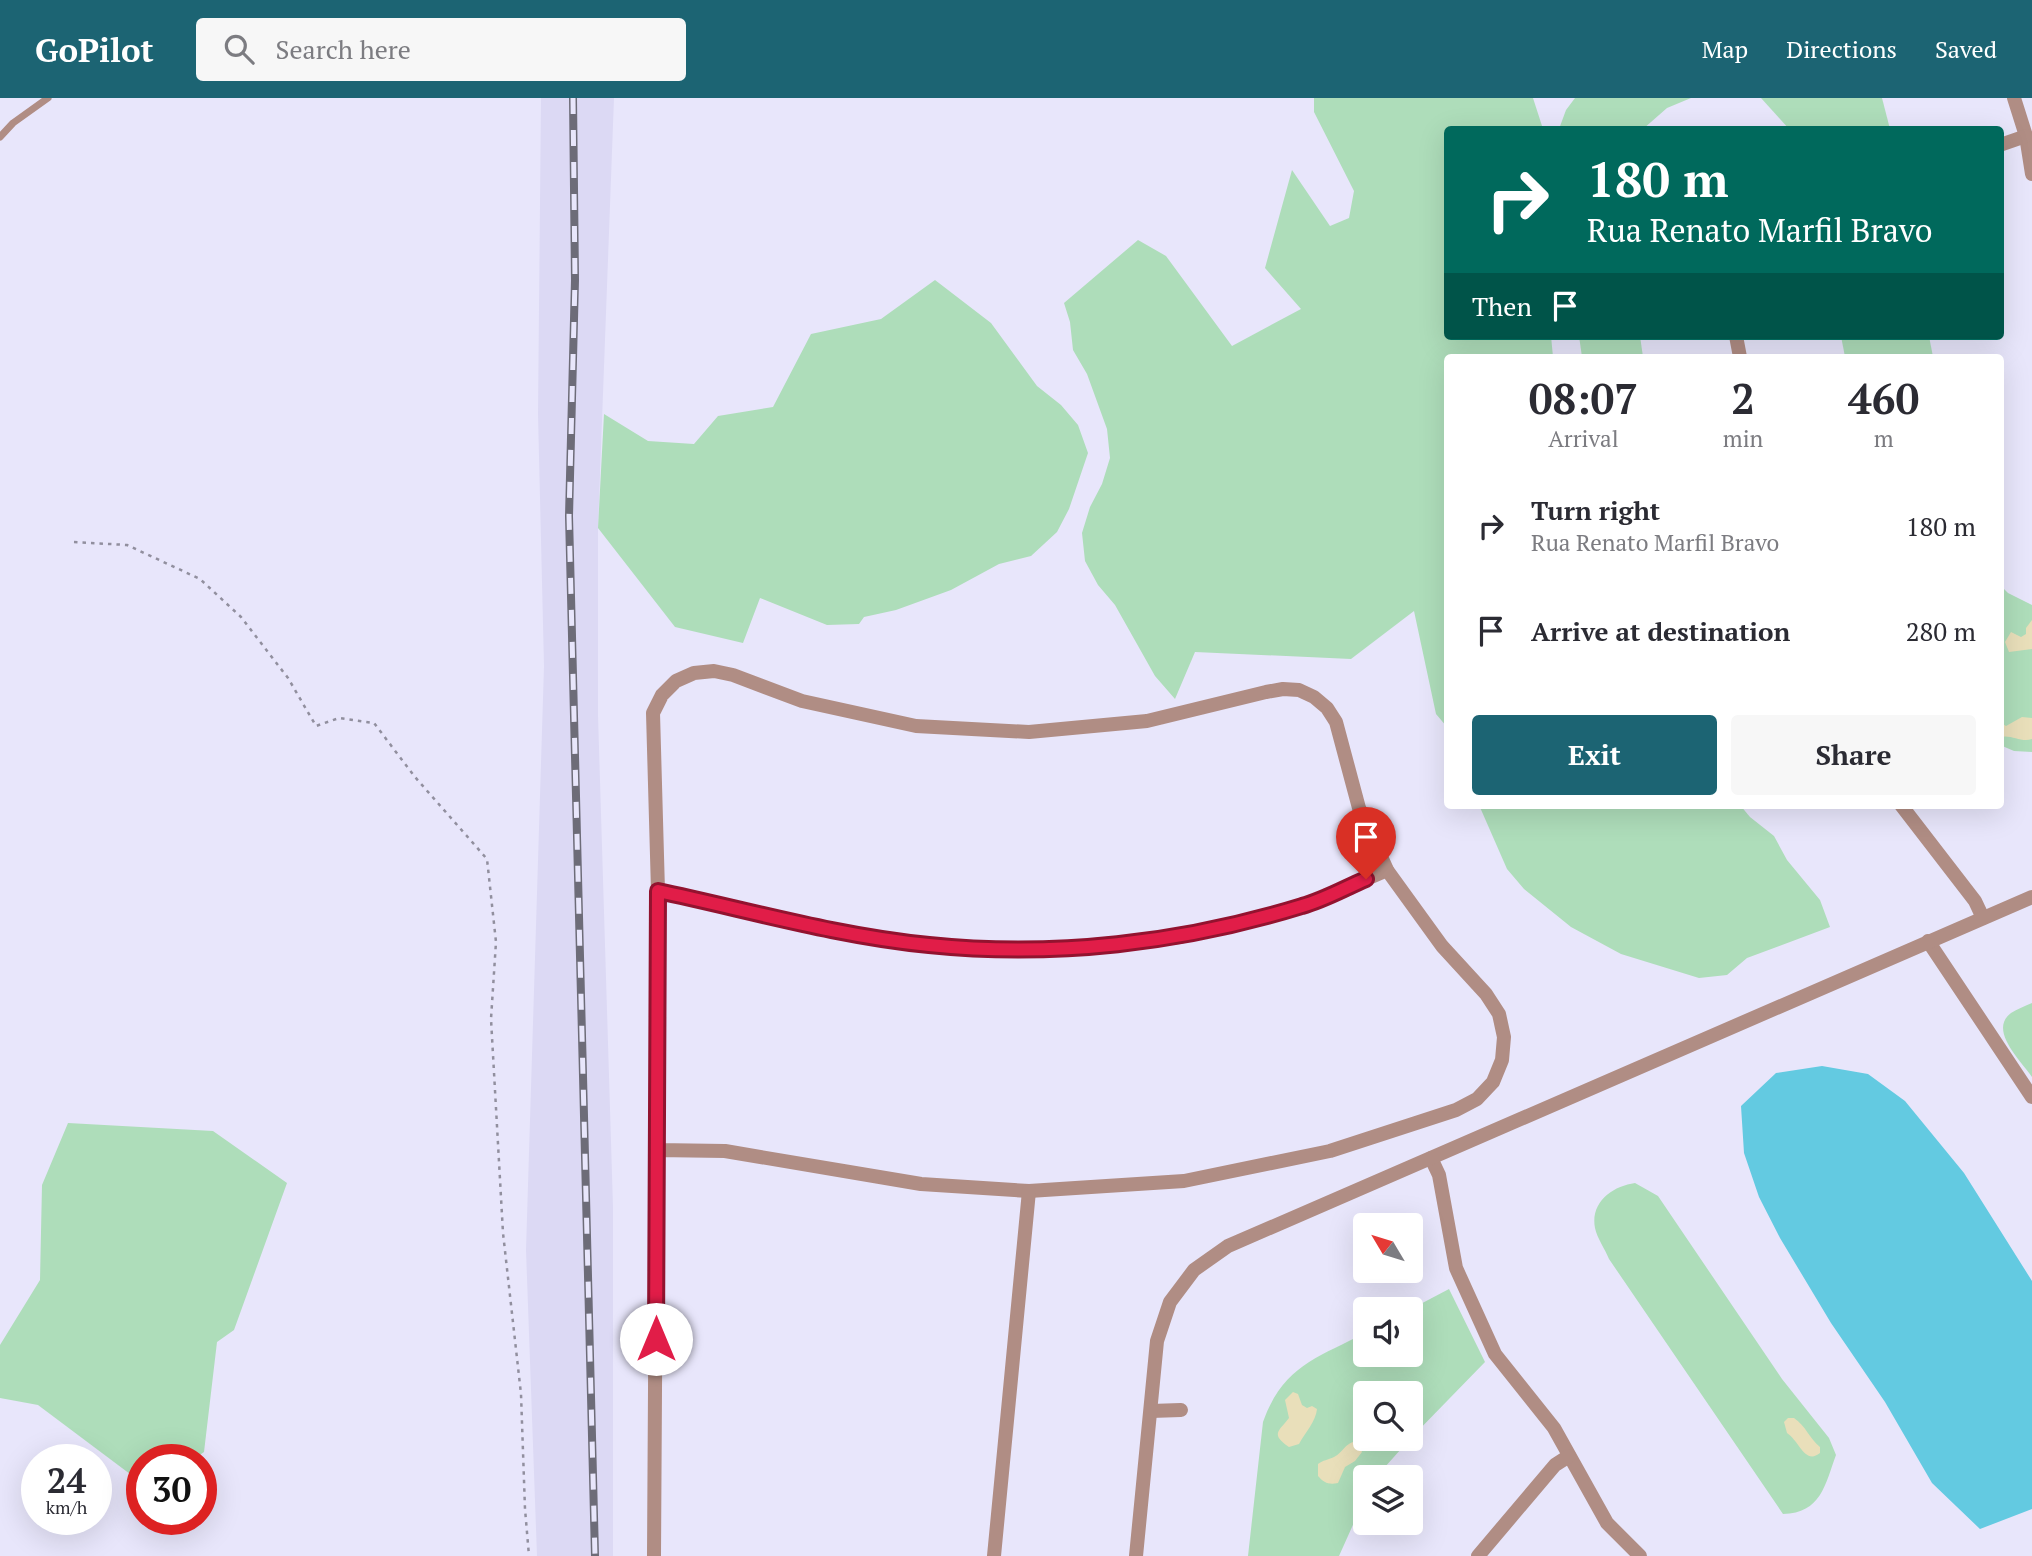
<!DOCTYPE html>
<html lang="en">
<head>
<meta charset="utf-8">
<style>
  :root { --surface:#fff; --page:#f7f7f7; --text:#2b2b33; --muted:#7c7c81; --accent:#1c6473 }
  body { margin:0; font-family:"PT Serif",serif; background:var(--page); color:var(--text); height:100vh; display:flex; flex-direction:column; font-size:26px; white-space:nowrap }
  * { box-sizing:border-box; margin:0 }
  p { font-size:23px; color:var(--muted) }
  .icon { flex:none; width:38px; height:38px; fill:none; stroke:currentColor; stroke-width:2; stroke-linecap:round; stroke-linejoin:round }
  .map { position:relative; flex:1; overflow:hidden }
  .details { position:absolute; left:1444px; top:256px; width:560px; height:455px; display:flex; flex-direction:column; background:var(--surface); border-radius:7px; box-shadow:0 7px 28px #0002 }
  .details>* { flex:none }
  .guide { position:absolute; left:1444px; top:28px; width:560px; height:214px; border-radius:7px; box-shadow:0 7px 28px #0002; background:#00695c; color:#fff; overflow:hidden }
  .needle { width:46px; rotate:308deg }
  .tools { position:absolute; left:1353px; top:1115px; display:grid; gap:14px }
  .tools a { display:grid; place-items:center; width:70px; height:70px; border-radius:7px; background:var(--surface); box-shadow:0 7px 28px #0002; font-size:35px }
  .speed { position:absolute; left:21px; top:1346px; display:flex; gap:14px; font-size:35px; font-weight:700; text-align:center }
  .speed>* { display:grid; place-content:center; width:91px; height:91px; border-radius:50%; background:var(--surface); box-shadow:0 7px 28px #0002; line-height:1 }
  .speed small { font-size:18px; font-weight:400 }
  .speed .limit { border:10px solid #d22; background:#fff; color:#111 }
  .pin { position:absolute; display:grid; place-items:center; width:60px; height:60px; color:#fff; margin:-72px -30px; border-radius:50% 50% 50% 0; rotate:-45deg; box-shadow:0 0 7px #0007 }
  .pin .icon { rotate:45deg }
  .me { position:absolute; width:77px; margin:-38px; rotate:0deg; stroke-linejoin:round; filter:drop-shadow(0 0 5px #0008) }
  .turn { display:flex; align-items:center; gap:24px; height:147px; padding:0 28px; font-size:32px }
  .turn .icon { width:91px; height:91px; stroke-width:2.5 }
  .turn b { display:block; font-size:49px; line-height:60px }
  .then { display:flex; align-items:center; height:66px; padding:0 28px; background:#0003; gap:14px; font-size:26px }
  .eta { display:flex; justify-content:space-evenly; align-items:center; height:119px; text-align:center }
  .eta b { font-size:42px; font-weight:800; line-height:49px }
  .primary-button { display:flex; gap:14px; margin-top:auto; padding:14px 28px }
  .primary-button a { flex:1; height:80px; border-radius:7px; background:var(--accent); color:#fff; font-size:28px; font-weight:800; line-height:80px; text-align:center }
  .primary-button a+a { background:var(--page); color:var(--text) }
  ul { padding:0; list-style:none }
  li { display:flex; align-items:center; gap:21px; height:105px; padding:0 28px }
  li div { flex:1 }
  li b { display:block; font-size:26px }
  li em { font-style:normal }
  header { display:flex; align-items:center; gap:42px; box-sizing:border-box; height:98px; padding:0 35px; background:var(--accent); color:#fff }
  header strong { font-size:33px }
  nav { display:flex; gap:38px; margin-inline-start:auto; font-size:24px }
  .search { width:490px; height:63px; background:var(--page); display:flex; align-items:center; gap:18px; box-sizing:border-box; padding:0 24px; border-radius:7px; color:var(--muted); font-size:26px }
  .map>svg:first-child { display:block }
</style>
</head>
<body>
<header>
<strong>GoPilot</strong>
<div class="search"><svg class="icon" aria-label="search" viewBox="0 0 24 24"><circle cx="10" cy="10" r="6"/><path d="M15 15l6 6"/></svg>Search here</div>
<nav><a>Map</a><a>Directions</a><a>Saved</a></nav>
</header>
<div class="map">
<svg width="2032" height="1458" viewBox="0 0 2032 1458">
  <rect width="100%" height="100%" fill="#e8e6fb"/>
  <!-- built -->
  <polygon fill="#dcd9f4" points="541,0 614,0 598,430 598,617 613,1109 613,1458 537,1458 526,1152 544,568 538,316"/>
  <!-- green -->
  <g fill="#aeddba">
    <polygon points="1314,0 1533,0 1543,31 1447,32 1447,238 1551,238 1553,259 1447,259 1447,629 1436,616 1414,513 1351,561 1195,554 1175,601 1155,578 1115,507 1098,487 1085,463 1082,435 1090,409 1102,386 1110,360 1107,331 1087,276 1073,252 1070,224 1064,205 1138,142 1166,158 1232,248 1301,211 1265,170 1292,72 1330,128 1349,120 1354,93 1314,14"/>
    <polygon points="1575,0 1691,0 1667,10 1643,31 1559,31 1566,12"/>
    <polygon points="1761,0 1882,0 1890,31 1789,31"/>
    <polygon points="935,182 991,225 1037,288 1061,307 1078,327 1088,355 1069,411 1057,434 1031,458 999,466 951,492 896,512 864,519 859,526 827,527 760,500 743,545 675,529 598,430 604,316 648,343 694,346 718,318 773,309 811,236 881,221"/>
    <polygon points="1579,238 1640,238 1643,259 1582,259"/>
    <polygon points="1841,238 1929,238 1933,259 1845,259"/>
    <polygon points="2000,487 2008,495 2032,507 2032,654 2014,653 2000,647"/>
    <polygon points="1479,707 1740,707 1750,719 1774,738 1787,762 1820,802 1830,829 1747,860 1727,877 1699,880 1621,856 1571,829 1524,791 1507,771"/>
    <path d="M 2032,905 L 2032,979 C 2021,963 1988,932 2011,915 C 2017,911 2025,908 2032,905 Z"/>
    <polygon points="68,1025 213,1033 287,1085 234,1232 217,1244 204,1354 194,1361 142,1362 142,1378 134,1379 38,1307 0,1300 0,1247 40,1182 42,1087"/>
    <path d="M 1635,1085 L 1658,1098 L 1782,1281 L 1829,1340 L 1836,1357 C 1825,1387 1821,1415 1783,1416 L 1609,1161 C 1605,1151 1597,1140 1595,1130 C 1590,1104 1613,1088 1635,1085 Z"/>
    <path d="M 1449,1191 L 1485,1264 L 1411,1340 L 1410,1295 L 1365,1295 L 1365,1340 L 1410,1341 L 1376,1379 L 1365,1379 L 1365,1400 L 1339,1458 L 1248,1458 L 1263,1324 C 1283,1268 1317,1260 1365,1235 L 1365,1256 L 1410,1256 L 1411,1211 Z"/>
  </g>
  <!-- sand -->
  <g fill="#e9dfba">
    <polygon points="2032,522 2032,551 2009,554 2005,544 2011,534 2021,539 2026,536 2026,530"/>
    <path d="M 2022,619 L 2032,620 L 2032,641 C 2021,645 2012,636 2000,639 L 2000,624 L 2006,628 Z"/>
    <path d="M 1293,1294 L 1298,1296 L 1302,1307 L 1307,1310 L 1312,1308 L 1317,1311 C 1316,1323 1305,1335 1299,1346 L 1289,1349 C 1270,1336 1279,1333 1289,1320 L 1285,1302 Z"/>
    <path d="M 1788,1320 L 1794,1320 C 1806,1328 1809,1340 1820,1349 L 1820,1355 C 1805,1367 1800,1344 1787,1335 L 1784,1324 Z"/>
    <path d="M 1358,1343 L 1362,1354 L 1355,1363 L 1345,1369 L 1338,1385 C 1329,1387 1324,1385 1318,1378 L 1318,1366 C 1323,1362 1328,1362 1334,1359 C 1344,1354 1345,1344 1358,1343 Z"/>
  </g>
  <!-- water -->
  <polygon fill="#63cae1" points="1822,968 1868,976 1905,1003 1964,1075 2032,1183 2032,1411 1980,1431 1932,1385 1885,1304 1831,1225 1780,1140 1759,1099 1744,1055 1741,1008 1776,975"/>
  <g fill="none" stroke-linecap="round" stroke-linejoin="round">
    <!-- path -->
    <polyline stroke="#918f9e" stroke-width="2.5" stroke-dasharray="3.5 5" stroke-linecap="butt" points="74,444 127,447 200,481 241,519 288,580 316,628 339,620 374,625 415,679 487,761 496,844 491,921 503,1135 521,1296 525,1411 529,1458"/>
    <!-- service -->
    <polyline stroke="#b08d84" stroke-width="7" points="0,39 13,25 48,0"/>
    <!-- minor -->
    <g stroke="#b08d84" stroke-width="14">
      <polyline points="2014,0 2026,38 2032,76"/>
      <polyline points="2000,47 2026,38"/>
      <polyline points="1736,238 1740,259"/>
      <polyline points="1901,707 1975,803 1983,820"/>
      <polyline points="658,793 825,831 929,847 1032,853 1180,839 1304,808 1387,772"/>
      <polyline points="1928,843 2032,999"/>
      <polyline points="1431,1060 1439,1077 1456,1170 1495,1256 1554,1330 1607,1425 1640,1458"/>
      <polyline points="1151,1313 1181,1312"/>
      <polyline points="654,1458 658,793 653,615 662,597 676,583 694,575 714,573 733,577 802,603 916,628 1029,634 1147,623 1266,594 1283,591 1299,592 1314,599 1327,610 1336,624 1359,710 1387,772 1442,848 1486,896 1499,916 1504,939 1502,962 1493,984 1477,1001 1456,1012 1330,1053 1184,1083 1029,1093 921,1086 725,1053 657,1052"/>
      <polyline points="994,1458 1029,1093"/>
      <polyline points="1136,1458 1157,1243 1170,1204 1194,1172 1228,1148 2032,799"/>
      <polyline points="1478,1458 1555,1367 1569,1358"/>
    </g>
    <defs>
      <polyline id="rail" points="573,0 575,182 569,418 595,1458"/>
    </defs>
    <!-- rail casing -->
    <use href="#rail" stroke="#6d6c78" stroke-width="8"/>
    <!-- rail -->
    <use href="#rail" stroke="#e8e6fb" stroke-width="5" stroke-dasharray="16" stroke-linecap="butt"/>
  </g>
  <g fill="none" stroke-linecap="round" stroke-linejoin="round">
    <defs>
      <path id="route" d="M 656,1241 L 658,793 C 748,812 837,838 929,847 C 1054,860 1182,845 1302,808 C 1324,802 1345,790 1366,781"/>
    </defs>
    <!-- route casing -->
    <use href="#route" stroke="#92132f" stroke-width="18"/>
    <!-- route -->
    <use href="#route" stroke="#e11d48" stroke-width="12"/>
  </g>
</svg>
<div class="tools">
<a><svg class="needle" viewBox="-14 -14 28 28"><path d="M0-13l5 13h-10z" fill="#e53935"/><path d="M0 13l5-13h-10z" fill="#7c7c81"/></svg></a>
<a><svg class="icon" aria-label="sound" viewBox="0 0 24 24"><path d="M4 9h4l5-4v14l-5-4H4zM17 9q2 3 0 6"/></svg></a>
<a><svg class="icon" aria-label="search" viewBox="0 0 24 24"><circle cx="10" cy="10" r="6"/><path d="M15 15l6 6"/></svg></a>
<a><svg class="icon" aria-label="layers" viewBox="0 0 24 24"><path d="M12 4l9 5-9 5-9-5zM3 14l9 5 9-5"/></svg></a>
</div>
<div class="speed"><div>24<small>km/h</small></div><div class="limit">30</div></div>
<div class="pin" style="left:1366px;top:781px;background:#d93025"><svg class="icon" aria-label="arrive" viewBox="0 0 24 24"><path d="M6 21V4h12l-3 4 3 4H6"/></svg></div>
<svg class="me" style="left:656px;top:1241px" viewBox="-20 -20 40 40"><circle r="19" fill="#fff"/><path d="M0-13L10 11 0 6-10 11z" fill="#e11d48"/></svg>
<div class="guide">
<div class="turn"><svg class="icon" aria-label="right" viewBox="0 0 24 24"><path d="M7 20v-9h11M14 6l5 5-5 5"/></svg><div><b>180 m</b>Rua Renato Marfil Bravo</div></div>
<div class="then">Then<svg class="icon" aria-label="arrive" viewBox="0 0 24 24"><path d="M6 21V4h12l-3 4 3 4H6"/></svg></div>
</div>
<section class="details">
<div class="eta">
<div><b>08:07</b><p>Arrival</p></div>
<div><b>2</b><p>min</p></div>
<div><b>460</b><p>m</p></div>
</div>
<ul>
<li><svg class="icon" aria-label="right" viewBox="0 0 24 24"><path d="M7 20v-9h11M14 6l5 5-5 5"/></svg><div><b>Turn right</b><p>Rua Renato Marfil Bravo</p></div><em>180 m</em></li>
<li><svg class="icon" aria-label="arrive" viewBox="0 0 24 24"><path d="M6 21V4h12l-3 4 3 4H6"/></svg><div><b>Arrive at destination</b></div><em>280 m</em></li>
</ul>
<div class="primary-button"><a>Exit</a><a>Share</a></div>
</section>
</div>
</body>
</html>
